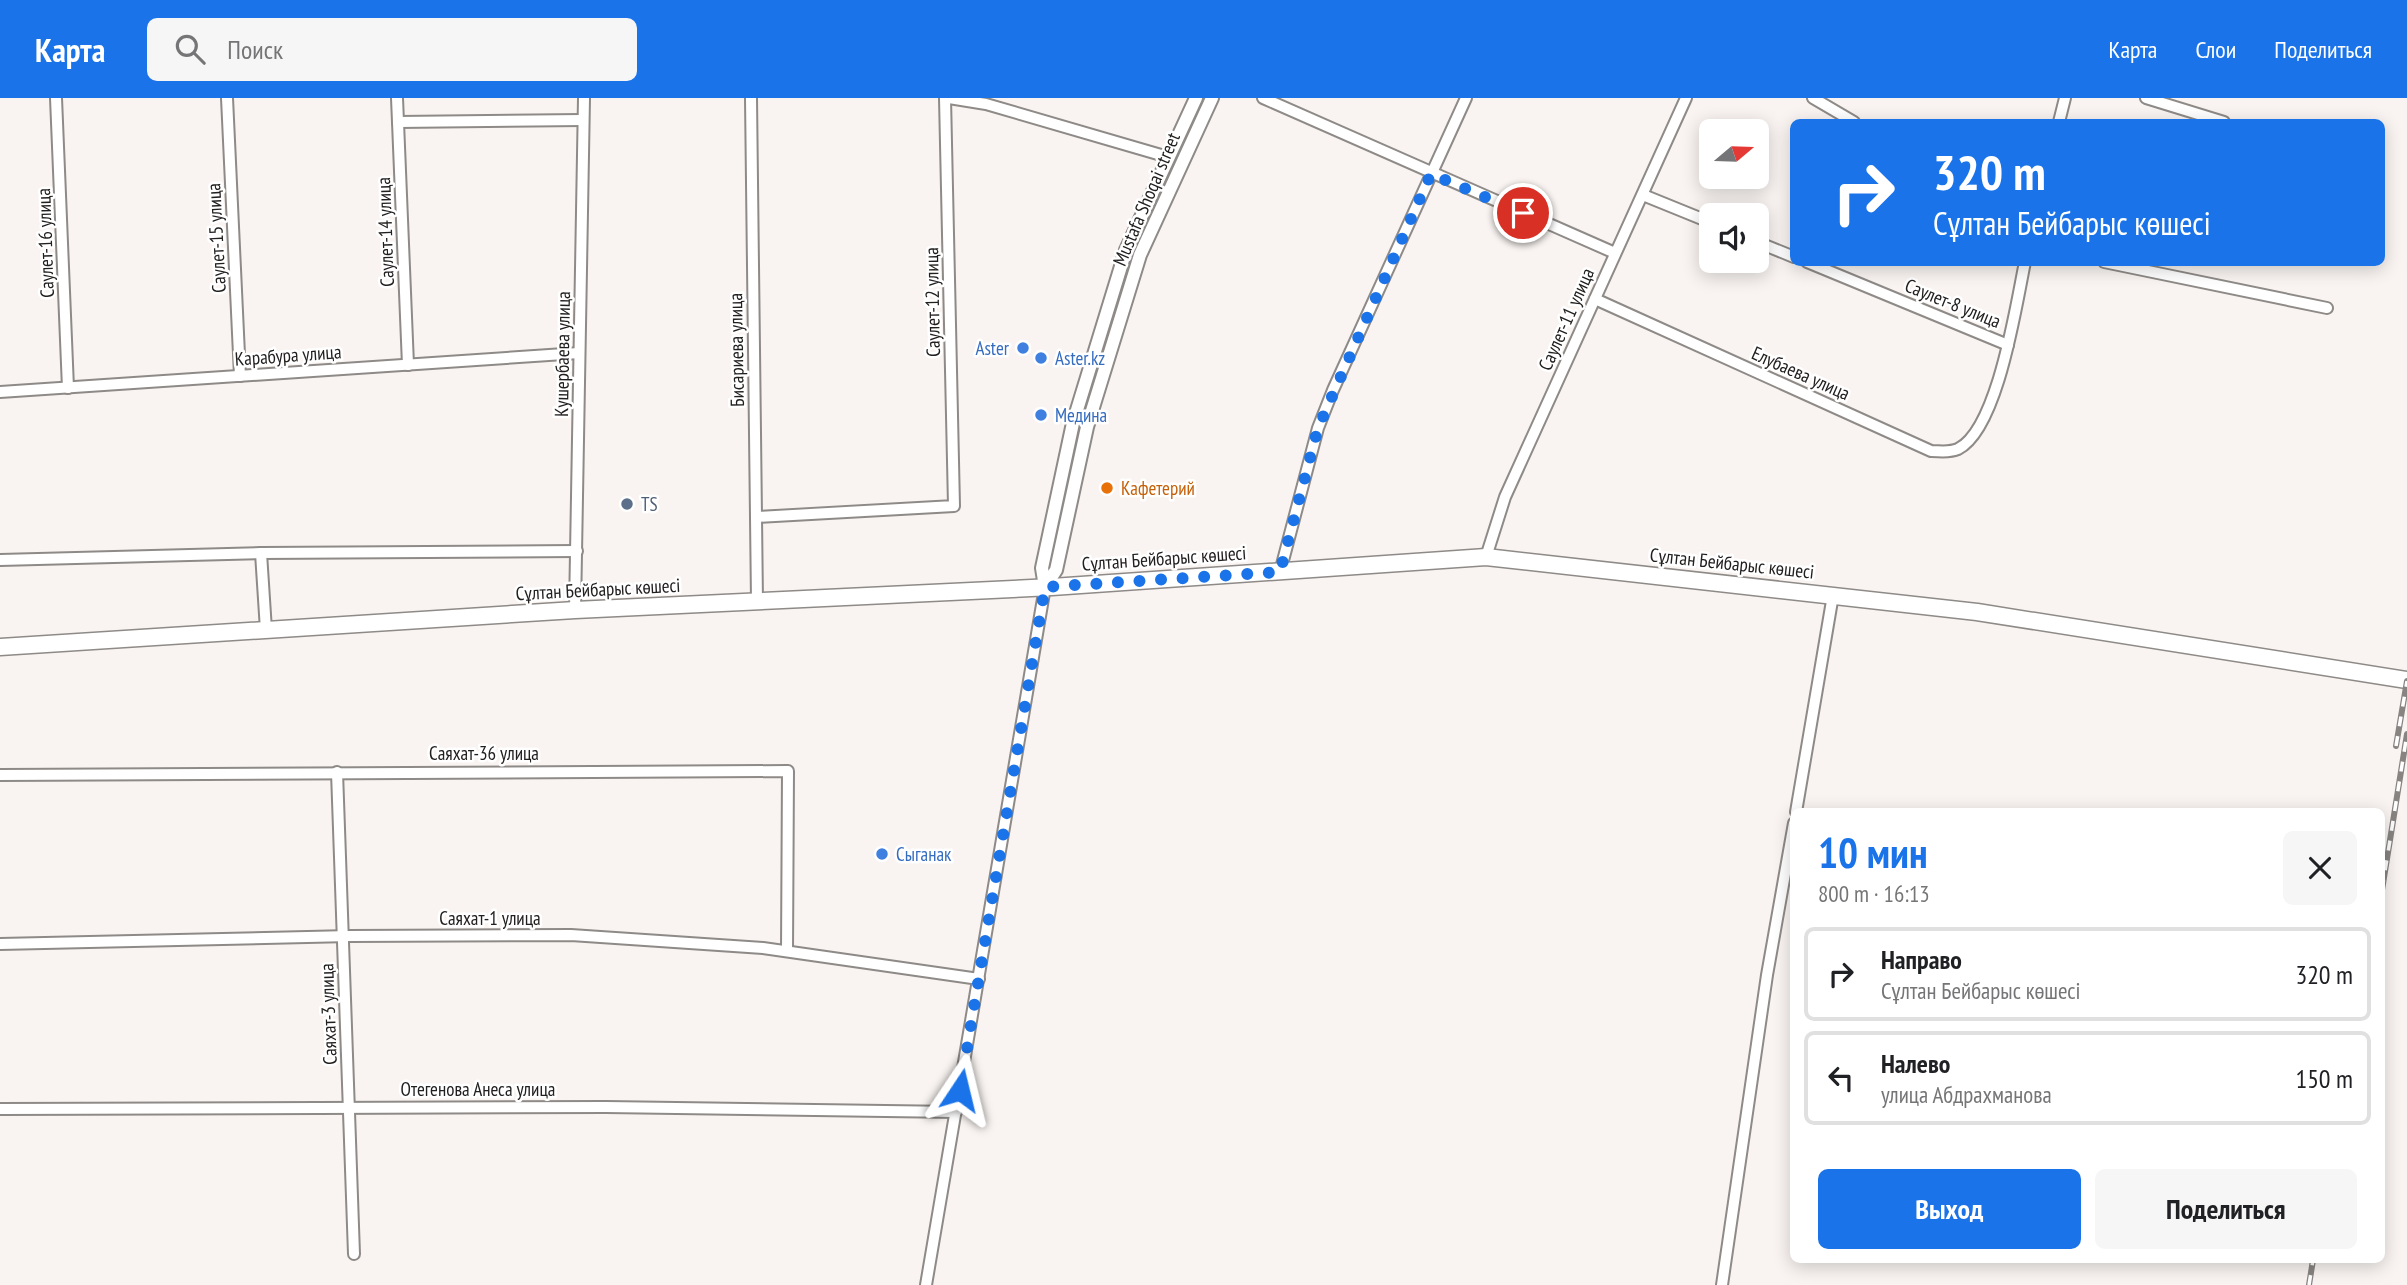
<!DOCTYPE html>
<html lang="ru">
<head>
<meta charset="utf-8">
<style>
  :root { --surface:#fff; --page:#f6f6f6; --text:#202124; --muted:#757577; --line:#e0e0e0; --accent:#1a73e8 }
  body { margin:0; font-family:"PT Sans Narrow",sans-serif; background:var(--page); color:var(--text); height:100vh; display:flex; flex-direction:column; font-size:26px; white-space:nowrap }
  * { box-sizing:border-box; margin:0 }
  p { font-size:23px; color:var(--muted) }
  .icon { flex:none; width:38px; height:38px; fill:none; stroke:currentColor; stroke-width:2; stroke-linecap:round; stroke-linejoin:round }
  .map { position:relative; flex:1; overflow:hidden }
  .panel { position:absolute; left:1790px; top:710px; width:595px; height:455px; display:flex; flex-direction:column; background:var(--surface); border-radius:10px; box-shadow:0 4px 18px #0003 }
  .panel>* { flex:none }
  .guide { position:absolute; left:1790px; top:21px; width:595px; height:147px; border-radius:10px; box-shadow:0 4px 18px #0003; background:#1a73e8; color:#fff; overflow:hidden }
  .needle { width:46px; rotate:71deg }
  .controls { position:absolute; left:1699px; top:21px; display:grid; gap:14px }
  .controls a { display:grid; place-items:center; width:70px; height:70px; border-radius:10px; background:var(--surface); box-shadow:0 4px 18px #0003; font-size:35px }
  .pin { position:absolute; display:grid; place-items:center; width:60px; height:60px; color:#fff; margin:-30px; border:4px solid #fff; border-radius:50%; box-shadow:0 2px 7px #0007 }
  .me { position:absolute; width:77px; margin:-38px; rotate:10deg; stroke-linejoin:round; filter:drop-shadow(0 0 5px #0008) }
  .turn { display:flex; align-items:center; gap:24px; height:147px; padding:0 28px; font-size:32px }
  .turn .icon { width:91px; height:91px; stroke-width:2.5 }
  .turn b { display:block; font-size:49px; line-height:60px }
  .round { display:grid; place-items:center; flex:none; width:74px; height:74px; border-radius:10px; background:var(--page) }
  .head { display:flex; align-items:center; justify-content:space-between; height:119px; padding:0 28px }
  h1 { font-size:42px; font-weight:700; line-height:52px; color:var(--accent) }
  .primary-button { display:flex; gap:14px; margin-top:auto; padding:14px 28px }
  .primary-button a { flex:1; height:80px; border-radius:10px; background:var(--accent); color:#fff; font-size:28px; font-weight:700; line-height:80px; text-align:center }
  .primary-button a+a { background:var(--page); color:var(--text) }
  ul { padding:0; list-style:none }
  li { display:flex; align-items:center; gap:21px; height:94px; margin:0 14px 10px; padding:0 14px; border:4px solid var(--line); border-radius:10px }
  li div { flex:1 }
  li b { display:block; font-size:26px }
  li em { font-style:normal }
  header { display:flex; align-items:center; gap:42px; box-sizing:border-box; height:98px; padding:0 35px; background:var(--accent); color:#fff }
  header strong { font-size:33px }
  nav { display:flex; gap:38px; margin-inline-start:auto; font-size:24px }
  .search { width:490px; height:63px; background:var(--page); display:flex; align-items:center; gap:18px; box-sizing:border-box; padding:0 24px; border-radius:10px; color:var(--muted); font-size:26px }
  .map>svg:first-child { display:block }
</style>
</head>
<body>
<header>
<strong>Карта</strong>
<div class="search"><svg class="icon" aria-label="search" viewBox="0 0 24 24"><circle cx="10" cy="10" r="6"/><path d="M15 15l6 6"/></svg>Поиск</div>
<nav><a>Карта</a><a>Слои</a><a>Поделиться</a></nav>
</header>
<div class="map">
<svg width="2407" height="1187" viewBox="0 0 2407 1187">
  <rect width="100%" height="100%" fill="#f9f4f1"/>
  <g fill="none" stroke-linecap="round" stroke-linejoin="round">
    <defs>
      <g id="minor">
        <polyline points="56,0 68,290"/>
        <polyline points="227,0 240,278"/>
        <polyline points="397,0 408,267"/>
        <polyline points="751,0 757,503"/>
        <polyline points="949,0 986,6 1168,59"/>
        <polyline points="1263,0 1615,155"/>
        <polyline points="1813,0 1854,24"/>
        <polyline points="2146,0 2224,24"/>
        <polyline points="398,24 583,22"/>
        <polyline points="2059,24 2065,0"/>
        <polyline points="1643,97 1712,125"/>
        <polyline points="1757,144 1794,159"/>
        <polyline points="1807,164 2008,247"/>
        <polyline points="2104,164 2327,210"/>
        <path d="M 1595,201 L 1931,353 C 1940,353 1949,355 1958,351 C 1998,331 2016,207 2025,164"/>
        <polyline points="0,294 579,255"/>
        <polyline points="756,419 954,408 945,0"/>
        <polyline points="261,455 266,532"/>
        <polyline points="1486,459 1505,399 1686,0"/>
        <polyline points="0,462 261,455 577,453"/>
        <polyline points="1280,474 1318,330 1333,292 1466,0"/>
        <polyline points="575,512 584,0"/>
        <polyline points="337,674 354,1156"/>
        <polyline points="0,677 788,673 787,853"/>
        <polyline points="1796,714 1833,497"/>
        <polyline points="0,846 350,838 571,837 763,850 979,881"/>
        <polyline points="0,1011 606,1009 956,1014"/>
        <polyline points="926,1187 1045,489"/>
        <polyline points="1722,1187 1767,877 1794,725"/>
      </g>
      <g id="tertiary">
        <polyline points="1045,489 1056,472 1087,329 1140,157 1212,0"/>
        <polyline points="1045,489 1042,470 1073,325 1126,152 1196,0"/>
      </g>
      <polyline id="primary" points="0,549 575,512 1052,489 1486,459 1977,514 2407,582"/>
    </defs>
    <!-- minor casing -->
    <use href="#minor" stroke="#8e8a87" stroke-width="14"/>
    <!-- tertiary casing -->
    <use href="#tertiary" stroke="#8e8a87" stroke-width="16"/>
    <!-- primary casing -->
    <use href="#primary" stroke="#8e8a87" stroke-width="19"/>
    <!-- minor -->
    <use href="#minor" stroke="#fff" stroke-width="10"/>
    <!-- tertiary -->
    <use href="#tertiary" stroke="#fff" stroke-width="12"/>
    <!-- primary -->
    <use href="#primary" stroke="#fff" stroke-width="16"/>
    <defs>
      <g id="rail">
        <polyline points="2396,648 2407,583"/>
        <polyline points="2382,792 2407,636"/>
        <polyline points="2309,1187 2313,1162"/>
      </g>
    </defs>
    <!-- rail casing -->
    <use href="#rail" stroke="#888482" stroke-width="6"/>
    <!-- rail -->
    <use href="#rail" stroke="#fff" stroke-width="3.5" stroke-dasharray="10" stroke-linecap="butt"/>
  </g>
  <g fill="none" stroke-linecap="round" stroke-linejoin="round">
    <!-- route -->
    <polyline stroke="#1a73e8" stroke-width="12" stroke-dasharray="0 21.6" points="960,992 1045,489 1280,474 1318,330 1431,76 1523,115"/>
  </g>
  <!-- markers -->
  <g fill="#3f7fe0" stroke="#fff" stroke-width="2.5">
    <circle cx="1023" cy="250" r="7"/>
    <circle cx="1041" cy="260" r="7"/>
    <circle cx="1041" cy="317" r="7"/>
    <circle cx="882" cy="756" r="7"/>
  </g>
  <circle fill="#e8710a" stroke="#fff" stroke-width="2.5" cx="1107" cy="390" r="7"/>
  <circle fill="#5c6f8a" stroke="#fff" stroke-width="2.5" cx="627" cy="406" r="7"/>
  <g text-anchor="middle" stroke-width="5" stroke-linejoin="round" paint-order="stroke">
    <!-- street labels -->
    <g font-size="19" fill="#22201f" stroke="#fff">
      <text transform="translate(1146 101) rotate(-67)" y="7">Mustafa Shoqai street</text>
      <text transform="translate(385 134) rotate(-92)" y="7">Саулет-14 улица</text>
      <text transform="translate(216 140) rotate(-93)" y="7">Саулет-15 улица</text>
      <text transform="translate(45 145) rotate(-92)" y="7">Саулет-16 улица</text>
      <text transform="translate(932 204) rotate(-91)" y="7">Саулет-12 улица</text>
      <text transform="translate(1953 205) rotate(22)" y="7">Саулет-8 улица</text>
      <text transform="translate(1566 221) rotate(-66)" y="7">Саулет-11 улица</text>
      <text transform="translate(736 252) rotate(-91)" y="7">Бисариева улица</text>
      <text transform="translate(562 256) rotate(-89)" y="7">Кушербаева улица</text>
      <text transform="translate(288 257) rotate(-4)" y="7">Карабура улица</text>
      <text transform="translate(1801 275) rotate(24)" y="7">Елубаева улица</text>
      <text transform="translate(1164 460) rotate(-4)" y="7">Сұлтан Бейбарыс көшесі</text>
      <text transform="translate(1732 465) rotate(6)" y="7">Сұлтан Бейбарыс көшесі</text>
      <text transform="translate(598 491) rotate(-3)" y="7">Сұлтан Бейбарыс көшесі</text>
      <text x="484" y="662">Саяхат-36 улица</text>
      <text x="490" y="827">Саяхат-1 улица</text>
      <text transform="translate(328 916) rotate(-92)" y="7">Саяхат-3 улица</text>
      <text x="478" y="998">Отегенова Анеса улица</text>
    </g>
    <!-- shop labels -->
    <g font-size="19" fill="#366cbe" stroke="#fff" text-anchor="start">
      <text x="1009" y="257" text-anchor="end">Aster</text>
      <text x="1055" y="267">Aster.kz</text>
      <text x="1055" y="324">Медина</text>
      <text x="896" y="763">Сыганак</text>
    </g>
    <!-- food labels -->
    <g font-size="19" fill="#c56008" stroke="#fff" text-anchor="start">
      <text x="1121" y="397">Кафетерий</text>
    </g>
    <!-- service labels -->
    <g font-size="19" fill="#4e5e75" stroke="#fff" text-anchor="start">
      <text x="641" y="413">TS</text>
    </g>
  </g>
</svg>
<div class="controls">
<a><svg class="needle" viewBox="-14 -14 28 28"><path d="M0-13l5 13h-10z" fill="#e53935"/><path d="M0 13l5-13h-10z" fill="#757577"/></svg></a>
<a><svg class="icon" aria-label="sound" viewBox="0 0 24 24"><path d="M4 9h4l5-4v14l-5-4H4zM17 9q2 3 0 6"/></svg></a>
</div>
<div class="pin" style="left:1523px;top:115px;background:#d93025"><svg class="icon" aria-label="arrive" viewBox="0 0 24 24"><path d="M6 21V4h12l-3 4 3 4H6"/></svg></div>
<svg class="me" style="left:960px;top:992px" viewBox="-20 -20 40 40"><path d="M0-17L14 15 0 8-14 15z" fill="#1a73e8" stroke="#fff" stroke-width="4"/></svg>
<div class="guide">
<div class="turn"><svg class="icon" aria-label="right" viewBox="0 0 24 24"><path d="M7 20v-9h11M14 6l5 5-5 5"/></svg><div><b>320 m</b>Сұлтан Бейбарыс көшесі</div></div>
</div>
<section class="panel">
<div class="head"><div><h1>10 мин</h1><p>800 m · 16:13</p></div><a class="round"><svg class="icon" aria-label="close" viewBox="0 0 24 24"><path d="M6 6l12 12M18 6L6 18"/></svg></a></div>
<ul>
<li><svg class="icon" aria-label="right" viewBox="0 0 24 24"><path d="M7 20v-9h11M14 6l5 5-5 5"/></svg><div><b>Направо</b><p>Сұлтан Бейбарыс көшесі</p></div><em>320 m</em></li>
<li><svg class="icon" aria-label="left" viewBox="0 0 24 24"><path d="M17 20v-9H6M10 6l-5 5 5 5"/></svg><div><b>Налево</b><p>улица Абдрахманова</p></div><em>150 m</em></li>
</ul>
<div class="primary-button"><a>Выход</a><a>Поделиться</a></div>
</section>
</div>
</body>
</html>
